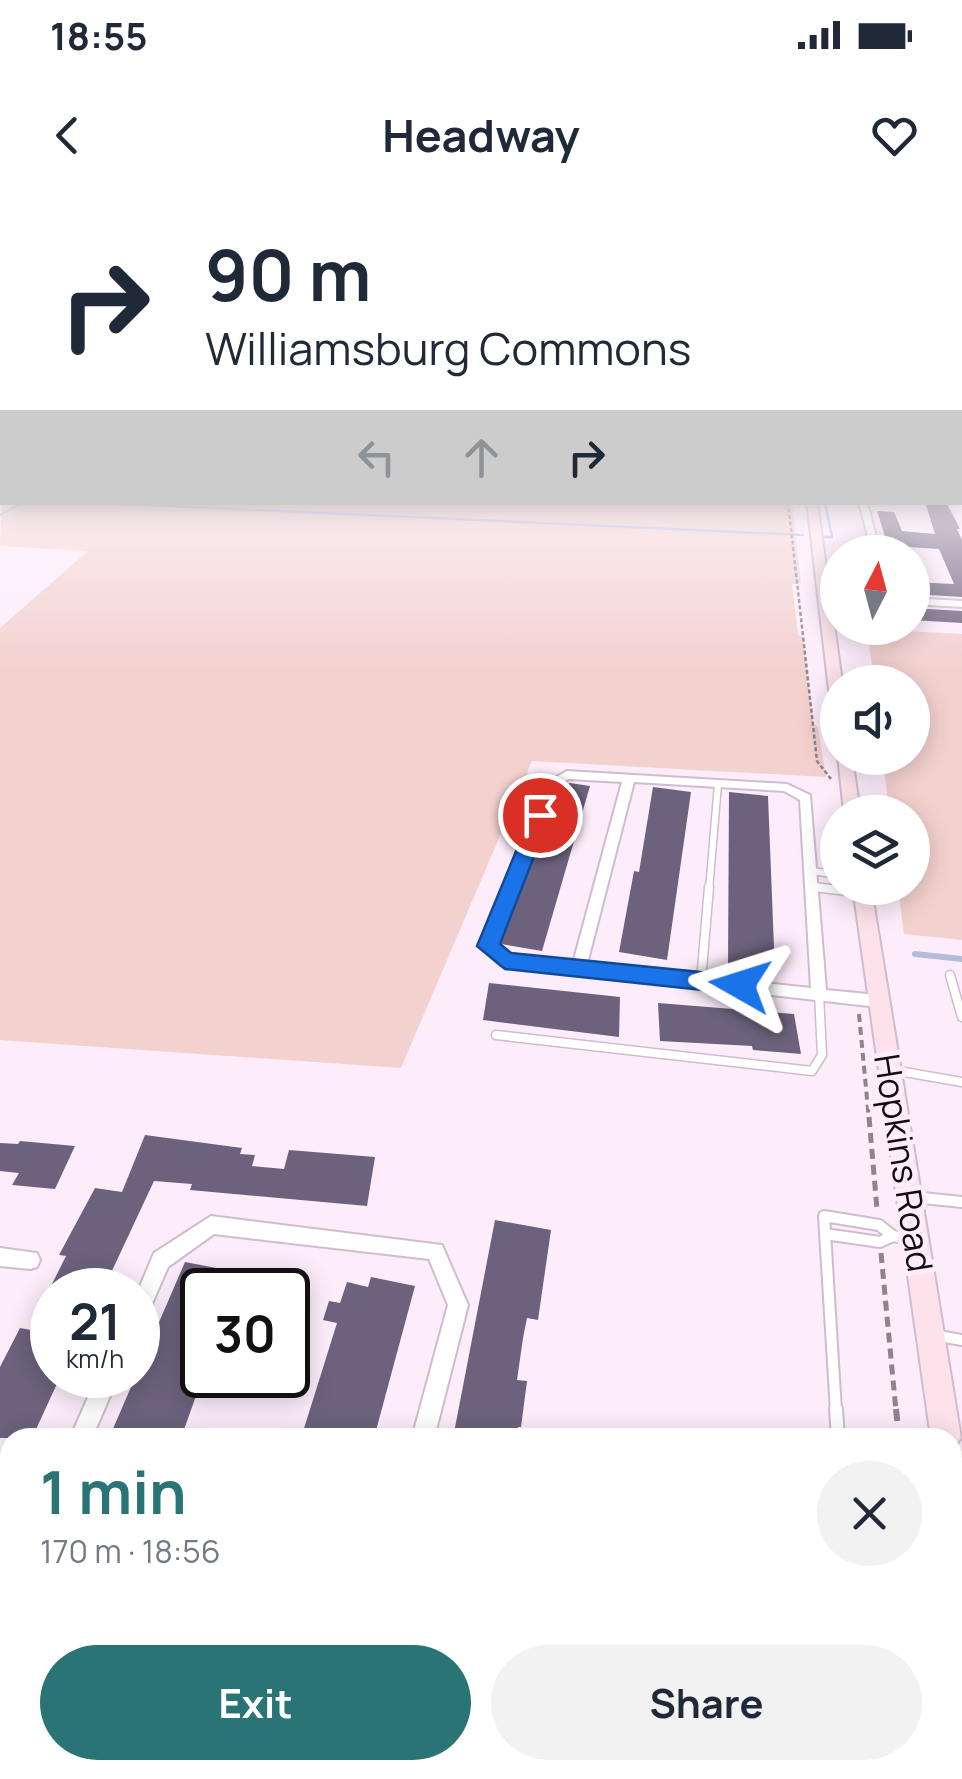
<!DOCTYPE html>
<html lang="en">
<head>
<meta charset="utf-8">
<style>
  :root { --surface:#fff; --page:#f2f2f3; --text:#1f2937; --muted:#747a83; --accent:#2a7475 }
  body { margin:0; font-family:Manrope,sans-serif; background:var(--page); color:var(--text); height:100vh; display:flex; flex-direction:column; font-size:38px; white-space:nowrap }
  * { box-sizing:border-box; margin:0 }
  p { font-size:32px; color:var(--muted) }
  .icon { flex:none; width:55px; height:55px; fill:none; stroke:currentColor; stroke-width:2; stroke-linecap:round; stroke-linejoin:round }
  .map { position:relative; flex:1; overflow:hidden }
  .details { position:absolute; left:0px; top:1228px; width:962px; height:352px; display:flex; flex-direction:column; background:var(--surface); border-radius:30px 30px 0 0; box-shadow:0 5px 25px #0003 }
  .details>* { flex:none }
  .top-card { position:absolute; left:0px; top:0px; width:962px; height:305px; box-shadow:0 5px 25px #0003; background:#fff; color:var(--text); overflow:hidden }
  .needle { width:65px; rotate:6deg }
  .fabs { position:absolute; left:820px; top:335px; display:grid; gap:20px }
  .fabs a { display:grid; place-items:center; width:110px; height:110px; border-radius:50%; background:var(--surface); box-shadow:0 5px 25px #0003; font-size:50px }
  .speed { position:absolute; left:30px; top:1068px; display:flex; gap:20px; font-size:50px; font-weight:700; text-align:center }
  .speed>* { display:grid; place-content:center; width:130px; height:130px; border-radius:50%; background:var(--surface); box-shadow:0 5px 25px #0003; line-height:1 }
  .speed small { font-size:25px; font-weight:400 }
  .speed .limit { border:5px solid #111; border-radius:15px; background:#fff; color:#111 }
  .pin { position:absolute; display:grid; place-items:center; width:85px; height:85px; color:#fff; margin:-42px; border:5px solid #fff; border-radius:50%; box-shadow:0 2px 10px #0007 }
  .me { position:absolute; width:110px; margin:-55px; rotate:276deg; stroke-linejoin:round; filter:drop-shadow(0 0 8px #0008) }
  .turn { display:flex; align-items:center; gap:35px; height:210px; padding:0 40px; font-size:45px }
  .turn .icon { width:130px; height:130px; stroke-width:2.5 }
  .turn b { display:block; font-size:70px; line-height:85px }
  .lanes { display:flex; align-items:center; height:95px; padding:0 40px; background:#0003; justify-content:center; gap:50px; direction:ltr }
  .lanes .off { opacity:.35 }
  .round { display:grid; place-items:center; flex:none; width:105px; height:105px; border-radius:52px; background:var(--page) }
  .headline { display:flex; align-items:center; justify-content:space-between; height:170px; padding:0 40px }
  h1 { font-size:60px; font-weight:700; line-height:75px; color:var(--accent) }
  .button { display:flex; gap:20px; margin-top:auto; padding:20px 40px }
  .button a { flex:1; height:115px; border-radius:60px; background:var(--accent); color:#fff; font-size:40px; font-weight:700; line-height:115px; text-align:center }
  .button a+a { background:var(--page); color:var(--text) }
  .status { display:flex; justify-content:space-between; align-items:center; height:70px; padding:0 50px; background:var(--surface); direction:ltr }
  .status svg { height:28px; fill:currentColor }
  header { display:flex; justify-content:space-between; align-items:center; height:130px; padding:0 40px; background:var(--surface); font-size:45px; font-weight:700 }
  .map>svg:first-child { display:block }
</style>
</head>
<body>
<div class="status"><b>18:55</b><svg viewBox="0 0 49 12"><path d="M0 12V9h3v3zM5 12V6h3v6zM10 12V3h3v9zM15 12V0h3v12zM26 1h20v11H26zM47 4h2v5h-2z"/></svg></div>
<header><svg class="icon" aria-label="back" viewBox="0 0 24 24"><path d="M15 5l-7 7 7 7"/></svg>Headway<svg class="icon" aria-label="heart" viewBox="0 0 24 24"><path d="M12 20l-8-8c-3-5 5-10 8-4 3-6 11-1 8 4z"/></svg></header>
<div class="map">
<svg width="962" height="1579" viewBox="0 0 962 1579">
  <rect width="100%" height="100%" fill="#fdedfb"/>
  <!-- green -->
  <g fill="#f3d1cf">
    <polygon points="2,297 2,302 792,303 801,383 792,384 798,435 803,437 813,524 818,527 826,577 532,561 401,868 0,840 0,428 88,351 0,346"/>
    <polygon points="867,429 962,434 962,740 904,734 898,688 912,688 912,612 889,612 883,558 912,558 912,482 874,482"/>
  </g>
  <g fill="none" stroke-linecap="round" stroke-linejoin="round">
    <!-- stream-far1 -->
    <g stroke="#b5bbda" stroke-width="2.5">
      <polyline points="82,302 803,335"/>
      <polyline points="0,315 24,302"/>
      <polyline points="824,337 832,337 825,302"/>
    </g>
    <!-- stream -->
    <polyline stroke="#b5bbda" stroke-width="6" points="915,754 962,759"/>
  </g>
  <!-- building -->
  <g fill="#6c627d">
    <polygon points="925,302 946,302 960,329 957,329 962,340 962,397 912,394 912,382 954,384 939,349 907,347 909,352 890,352 877,311 894,312 902,331 935,334"/>
    <polygon points="912,408 962,411 962,423 912,420"/>
    <polygon points="570,583 590,586 542,751 501,744 561,587"/>
    <polygon points="653,587 691,592 667,760 619,752 634,671 639,672"/>
    <polygon points="729,592 768,596 775,773 728,767"/>
    <polygon points="489,783 620,797 619,837 483,820"/>
    <polygon points="658,803 794,814 801,854 753,850 752,846 660,841"/>
    <polygon points="145,935 242,948 240,954 255,955 252,966 284,969 289,950 375,957 367,1006 190,990 192,984 154,981 103,1090 49,1090 66,1056 59,1055 95,988 122,992"/>
    <polygon points="20,941 75,946 55,989 12,985 19,973 0,971 0,943 18,944"/>
    <polygon points="495,1020 551,1030 538,1120 527,1118 523,1138 517,1180 527,1181 521,1227 518,1227 517,1238 453,1238"/>
    <polygon points="185,1062 227,1070 220,1090 202,1090 202,1120 196,1136 202,1137 202,1179 181,1238 109,1238"/>
    <polygon points="371,1077 415,1086 374,1238 301,1238 337,1123 323,1120 329,1101 340,1103 347,1082 368,1087"/>
    <polygon points="20,1128 52,1134 52,1175 61,1175 32,1238 0,1238 0,1167"/>
  </g>
  <g fill="none" stroke-linecap="round" stroke-linejoin="round">
    <defs>
      <g id="lane-far3">
        <polyline points="812,671 838,675"/>
        <polyline points="813,687 835,690"/>
        <polyline points="709,690 718,584"/>
      </g>
      <g id="lane-far2">
        <polyline points="814,687 863,693"/>
        <polyline points="950,775 962,817"/>
        <polyline points="701,781 709,687"/>
        <polyline points="496,835 812,871 822,855 819,794"/>
        <polyline points="893,870 962,882"/>
      </g>
      <g id="lane-far1">
        <polyline points="913,997 962,1002"/>
        <polyline points="825,1034 880,1042 893,1036"/>
        <polyline points="939,1136 962,1140"/>
        <polyline points="836,1211 824,1016 879,1025 893,1036 913,1040"/>
      </g>
      <g id="lane">
        <polyline points="836,1209 838,1238"/>
        <polyline points="860,1570 860,1579"/>
        <polyline points="569,1579 570,1570"/>
      </g>
      <g id="street">
        <polygon points="0,249 2,249 2,252 0,253"/>
        <rect x="960" y="282" width="2" height="4"/>
        <rect x="960" y="294" width="2" height="8"/>
        <polygon points="859,302 867,302 880,352 872,352"/>
        <polygon points="822,392 838,393 838,399 819,397 819,393"/>
        <polygon points="912,398 962,401 962,407 912,404"/>
        <path d="M 567,571 L 787,584 L 810,595 L 826,790 L 878,795 L 883,797 L 886,801 L 883,805 L 878,807 L 500,765 L 481,747 L 547,582 ZM 569,579 L 622,582 L 573,763 L 509,756 L 496,746 L 558,584 ZM 634,582 L 784,591 L 800,600 L 811,788 L 587,764 Z"/>
        <polygon points="211,1016 442,1045 468,1105 434,1238 412,1238 448,1105 429,1059 214,1034 168,1067 145,1120 138,1123 138,1091 154,1053"/>
        <polygon points="0,1048 37,1053 40,1060 37,1067 30,1069 0,1066"/>
        <polygon points="98,1175 119,1175 92,1238 70,1238"/>
        <polygon points="10,1364 10,1412 9,1415 0,1418 0,1371 1,1367"/>
        <polygon points="10,1436 10,1494 0,1500 0,1443"/>
      </g>
      <g id="secondary">
        <polygon points="807,302 817,302 842,482 838,482 838,511 831,507"/>
        <polygon points="838,556 852,558 860,612 844,612"/>
        <polygon points="853,688 871,688 961,1238 952,1250 952,1238 931,1238"/>
        <polygon points="952,1266 962,1270 962,1358 952,1354"/>
      </g>
    </defs>
    <!-- lane-far3 casing -->
    <use href="#lane-far3" stroke="#cfbcce" stroke-width="9"/>
    <!-- lane-far2 casing -->
    <use href="#lane-far2" stroke="#cfbcce" stroke-width="11"/>
    <!-- lane-far1 casing -->
    <use href="#lane-far1" stroke="#cfbcce" stroke-width="14"/>
    <!-- lane casing -->
    <use href="#lane" stroke="#cfbcce" stroke-width="16"/>
    <!-- street casing -->
    <use href="#street" stroke="#cfbcce" stroke-width="4"/>
    <!-- secondary casing -->
    <use href="#secondary" stroke="#cfbcce" stroke-width="4"/>
    <!-- path-far3 -->
    <polyline stroke="#8f838d" stroke-width="2.5" stroke-dasharray="4 2.5" stroke-linecap="butt" points="788,302 817,561 831,579"/>
    <!-- path-far2 -->
    <polyline stroke="#8f838d" stroke-width="4" stroke-dasharray="8 5" stroke-linecap="butt" points="859,814 869,920"/>
    <!-- path-far1 -->
    <g stroke="#8f838d" stroke-width="5" stroke-dasharray="10 6" stroke-linecap="butt">
      <polyline points="869,917 877,1009"/>
      <polyline points="881,1053 896,1211"/>
    </g>
    <!-- path -->
    <g stroke="#8f838d" stroke-width="6" stroke-dasharray="12 8" stroke-linecap="butt">
      <polyline points="896,1209 899,1238"/>
      <polyline points="931,1570 932,1579"/>
    </g>
    <!-- lane-far3 -->
    <use href="#lane-far3" stroke="#fff" stroke-width="6"/>
    <!-- lane-far2 -->
    <use href="#lane-far2" stroke="#fff" stroke-width="8"/>
    <!-- lane-far1 -->
    <use href="#lane-far1" stroke="#fff" stroke-width="10"/>
    <!-- lane -->
    <use href="#lane" stroke="#fff" stroke-width="12"/>
    <!-- street -->
    <use href="#street" fill="#fff" fill-rule="evenodd"/>
    <!-- secondary -->
    <use href="#secondary" fill="#fde2ec" fill-rule="evenodd"/>
  </g>
  <!-- sky -->
  <linearGradient id="sky" x2="0" y2="1"><stop stop-color="#93b7e2"/><stop offset="0.53" stop-color="#fef7fd"/><stop offset="1" stop-color="#fef7fd" stop-opacity="0"/></linearGradient>
  <rect width="962" height="471" fill="url(#sky)"/>
  <!-- route -->
  <polygon fill="#1a73e8" stroke="#114b97" stroke-width="2.5" points="540,609 550,615 500,744 511,753 740,776 748,779 751,785 748,791 740,794 505,769 477,746 531,615"/>
  <g text-anchor="middle" stroke-width="10" stroke-linejoin="round" paint-order="stroke">
    <!-- street labels -->
    <g font-size="35" fill="#130c12" stroke="#fdedfb">
      <text transform="translate(903 963) rotate(81)" y="12">Hopkins Road</text>
    </g>
  </g>
</svg>
<div class="fabs">
<a><svg class="needle" viewBox="-14 -14 28 28"><path d="M0-13l5 13h-10z" fill="#e53935"/><path d="M0 13l5-13h-10z" fill="#747a83"/></svg></a>
<a><svg class="icon" aria-label="sound" viewBox="0 0 24 24"><path d="M4 9h4l5-4v14l-5-4H4zM17 9q2 3 0 6"/></svg></a>
<a><svg class="icon" aria-label="layers" viewBox="0 0 24 24"><path d="M12 4l9 5-9 5-9-5zM3 14l9 5 9-5"/></svg></a>
</div>
<div class="speed"><div>21<small>km/h</small></div><div class="limit">30</div></div>
<div class="pin" style="left:540px;top:615px;background:#d93025"><svg class="icon" aria-label="arrive" viewBox="0 0 24 24"><path d="M6 21V4h12l-3 4 3 4H6"/></svg></div>
<svg class="me" style="left:740px;top:785px" viewBox="-20 -20 40 40"><path d="M0-17L14 15 0 8-14 15z" fill="#1a73e8" stroke="#fff" stroke-width="4"/></svg>
<div class="top-card">
<div class="turn"><svg class="icon" aria-label="right" viewBox="0 0 24 24"><path d="M7 20v-9h11M14 6l5 5-5 5"/></svg><div><b>90 m</b>Williamsburg Commons</div></div>
<div class="lanes"><svg class="icon off" aria-label="left" viewBox="0 0 24 24"><path d="M17 20v-9H6M10 6l-5 5 5 5"/></svg><svg class="icon off" aria-label="ahead" viewBox="0 0 24 24"><path d="M12 20V5M6 11l6-6 6 6"/></svg><svg class="icon" aria-label="right" viewBox="0 0 24 24"><path d="M7 20v-9h11M14 6l5 5-5 5"/></svg></div>
</div>
<section class="details">
<div class="headline"><div><h1>1 min</h1><p>170 m · 18:56</p></div><a class="round"><svg class="icon" aria-label="close" viewBox="0 0 24 24"><path d="M6 6l12 12M18 6L6 18"/></svg></a></div>
<div class="button"><a>Exit</a><a>Share</a></div>
</section>
</div>
</body>
</html>
